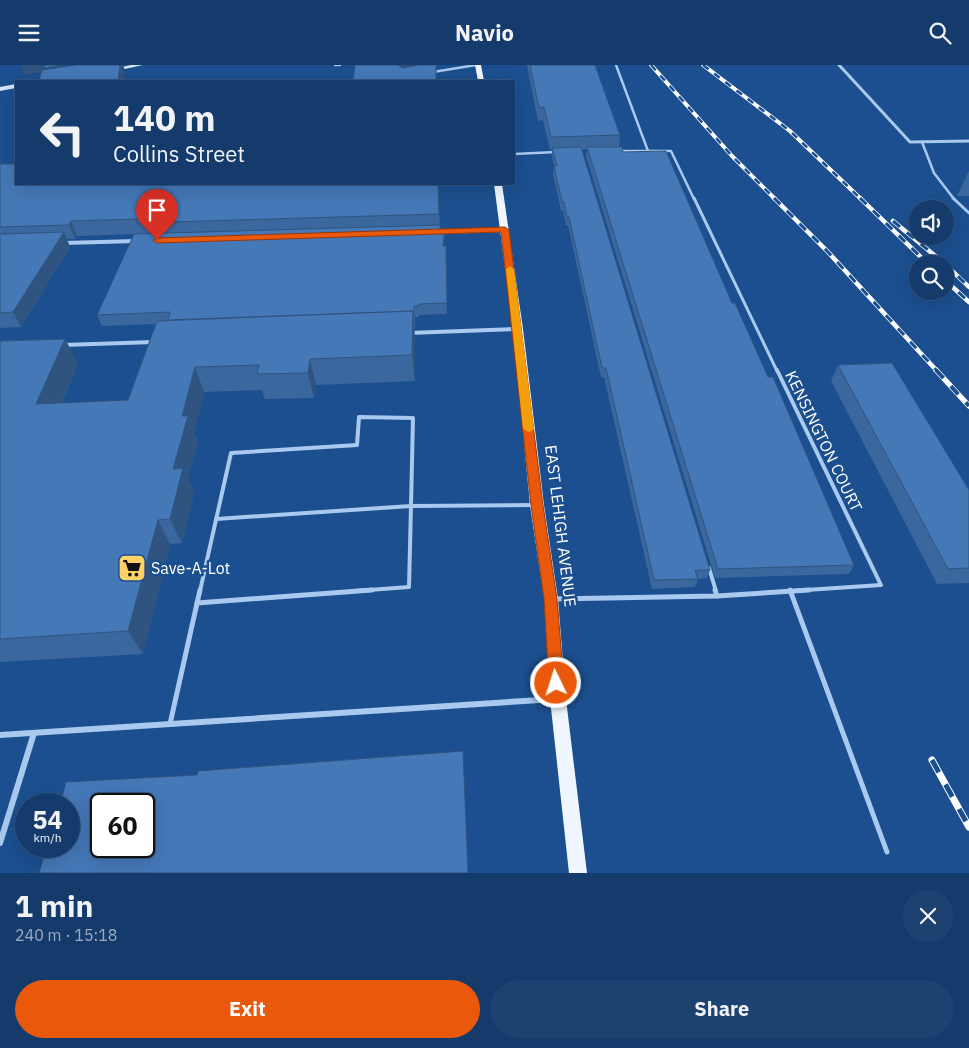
<!DOCTYPE html>
<html lang="en">
<head>
<meta charset="utf-8">
<style>
  :root { --surface:#143b6b; --page:#1d4271; --text:#f1f3f6; --muted:#9dadc1; --line:#33557e; --accent:#ea580c }
  body { margin:0; font-family:"IBM Plex Sans",sans-serif; background:var(--page); color:var(--text); height:100vh; display:flex; flex-direction:column; font-size:19px; white-space:nowrap }
  * { box-sizing:border-box; margin:0 }
  p { font-size:16px; color:var(--muted) }
  .icon { flex:none; width:28px; height:28px; fill:none; stroke:currentColor; stroke-width:2; stroke-linecap:round; stroke-linejoin:round }
  .map { position:relative; height:808px; overflow:hidden }
  .panel { display:flex; flex-direction:column; background:var(--surface); flex:1 }
  .panel>* { flex:none }
  .top-card { position:absolute; left:15px; top:15px; width:500px; height:105px; border-radius:0px; box-shadow:0 5px 20px #0002,0 0 0 1px var(--line); background:#143b6b; color:var(--text); overflow:hidden }
  .controls { position:absolute; left:909px; top:135px; display:grid; gap:10px }
  .controls a { display:grid; place-items:center; width:45px; height:45px; border-radius:50%; background:var(--surface); box-shadow:0 5px 20px #0002,0 0 0 1px var(--line); font-size:25px }
  .speed { position:absolute; left:15px; top:728px; display:flex; gap:10px; font-size:25px; font-weight:700; text-align:center }
  .speed>* { display:grid; place-content:center; width:65px; height:65px; border-radius:50%; background:var(--surface); box-shadow:0 5px 20px #0002,0 0 0 1px var(--line); line-height:1 }
  .speed small { font-size:12px; font-weight:400 }
  .speed .limit { border:2px solid #111; border-radius:8px; background:#fff; color:#111 }
  .pin { position:absolute; display:grid; place-items:center; width:42px; height:42px; color:#fff; margin:-51px -21px; border-radius:50% 50% 50% 0; rotate:-45deg; box-shadow:0 0 5px #0007 }
  .pin .icon { rotate:45deg }
  .me { position:absolute; width:55px; margin:-28px; rotate:356deg; stroke-linejoin:round; filter:drop-shadow(0 0 4px #0008) }
  .turn { display:flex; align-items:center; gap:18px; height:105px; padding:0 15px; font-size:22px }
  .turn .icon { width:65px; height:65px; stroke-width:2.5 }
  .turn b { display:block; font-size:35px; line-height:42px }
  .round { display:grid; place-items:center; flex:none; width:52px; height:52px; border-radius:26px; background:var(--page) }
  .headline { display:flex; align-items:center; justify-content:space-between; height:85px; padding:0 15px }
  h1 { font-size:30px; font-weight:700; line-height:38px }
  .cta { display:flex; gap:10px; margin-top:auto; padding:10px 15px }
  .cta a { flex:1; height:58px; border-radius:30px; background:var(--accent); color:#fff; font-size:20px; font-weight:700; line-height:58px; text-align:center }
  .cta a+a { background:var(--page); color:var(--text) }
  header { display:flex; justify-content:space-between; align-items:center; height:65px; padding:0 15px; background:var(--surface); font-size:22px; font-weight:700 }
  .map>svg:first-child { display:block }
</style>
</head>
<body>
<header><svg class="icon" aria-label="menu" viewBox="0 0 24 24"><path d="M4 6h16M4 12h16M4 18h16"/></svg>Navio<svg class="icon" aria-label="search" viewBox="0 0 24 24"><circle cx="10" cy="10" r="6"/><path d="M15 15l6 6"/></svg></header>
<div class="map">
<svg width="969" height="808" viewBox="0 0 969 808">
  <rect width="100%" height="100%" fill="#1b4f8f"/>
  <g fill="none" stroke-linecap="round" stroke-linejoin="round">
    <!-- service-far3 -->
    <g stroke="#a9c9ee" stroke-width="2.5">
      <polyline points="335,0 340,0"/>
      <polyline points="616,0 648,86"/>
      <polyline points="433,7 476,0"/>
      <polyline points="922,77 934,108 954,134"/>
      <polyline points="620,86 671,86 694,134"/>
      <polyline points="514,89 556,87"/>
    </g>
    <!-- service-far2 -->
    <g stroke="#a9c9ee" stroke-width="3">
      <polyline points="694,133 777,306"/>
      <polyline points="953,133 969,148"/>
    </g>
    <!-- service-far1 -->
    <g stroke="#a9c9ee" stroke-width="4">
      <polyline points="777,305 881,520 791,526"/>
      <polyline points="216,454 411,441 409,522 355,526"/>
      <polyline points="709,503 716,526"/>
      <polyline points="200,526 231,388 357,380 359,352 413,353 411,441 535,440"/>
    </g>
    <!-- service -->
    <g stroke="#a9c9ee" stroke-width="5">
      <polyline points="715,525 717,531"/>
      <polyline points="790,525 887,787"/>
      <polyline points="553,534 717,531 809,525"/>
      <polyline points="197,538 372,525"/>
      <polyline points="170,659 200,525"/>
    </g>
    <!-- minor-far2 -->
    <polyline stroke="#a9c9ee" stroke-width="3" points="839,0 910,77 969,76"/>
    <!-- minor-far1 -->
    <g stroke="#a9c9ee" stroke-width="4">
      <polyline points="438,167 505,165"/>
      <polyline points="63,178 137,176"/>
      <polyline points="408,268 518,264"/>
      <polyline points="63,280 154,277"/>
    </g>
    <!-- minor -->
    <g stroke="#a9c9ee" stroke-width="6">
      <polyline points="0,670 556,634"/>
      <polyline points="0,778 34,668"/>
    </g>
    <!-- secondary -->
    <g fill="#d6e6fa" fill-rule="evenodd">
      <polygon points="131,0 143,0 111,7 108,5"/>
      <polygon points="16,19 16,23 0,26 0,22"/>
    </g>
    <!-- primary -->
    <g fill="#f0f6ff" fill-rule="evenodd">
      <polygon points="475,0 481,0 484,16 478,16"/>
      <polygon points="494,119 502,119 523,264 544,440 558,534 566,634 587,808 569,808 550,634 544,534 530,440 513,264"/>
    </g>
    <defs>
      <g id="rail-far3">
        <polyline points="651,0 732,91 775,134"/>
        <polyline points="703,0 790,66 861,134"/>
      </g>
      <g id="rail-far2">
        <polyline points="774,133 828,187 937,306"/>
        <polyline points="860,133 928,199"/>
        <polyline points="893,156 945,199"/>
        <polyline points="945,199 969,222"/>
        <polyline points="945,215 969,237"/>
      </g>
      <polyline id="rail-far1" points="936,305 969,341"/>
      <polyline id="rail" points="932,695 969,762"/>
    </defs>
    <!-- rail-far3 casing -->
    <use href="#rail-far3" stroke="#fff" stroke-width="4"/>
    <!-- rail-far2 casing -->
    <use href="#rail-far2" stroke="#fff" stroke-width="4.5"/>
    <!-- rail-far1 casing -->
    <use href="#rail-far1" stroke="#fff" stroke-width="5.5"/>
    <!-- rail casing -->
    <use href="#rail" stroke="#fff" stroke-width="7"/>
    <!-- rail-far3 -->
    <use href="#rail-far3" stroke="#1b4f8f" stroke-width="2.5" stroke-dasharray="7" stroke-linecap="butt"/>
    <!-- rail-far2 -->
    <use href="#rail-far2" stroke="#1b4f8f" stroke-width="3" stroke-dasharray="9" stroke-linecap="butt"/>
    <!-- rail-far1 -->
    <use href="#rail-far1" stroke="#1b4f8f" stroke-width="4" stroke-dasharray="11" stroke-linecap="butt"/>
    <!-- rail -->
    <use href="#rail" stroke="#1b4f8f" stroke-width="5" stroke-dasharray="14" stroke-linecap="butt"/>
  </g>
  <!-- wall -->
  <g fill="#3a679d">
    <polygon points="527,0 595,0 620,70 619,82 623,87 732,238 854,500 849,509 715,513 586,91 587,84 581,85 710,505 707,513 698,514 695,522 652,524 604,312 601,312 568,160 566,160 563,146 561,146 553,109 554,101 552,91 552,85 550,85 543,55 538,56"/>
    <polygon points="0,99 438,119 440,164 445,164 444,181 447,249 419,250 419,252 415,252 415,264 414,264 415,316 316,320 314,333 265,334 262,325 204,327 194,368 198,376 188,413 194,428 182,478 170,479 143,589 0,597 0,276 65,274 78,299 62,338 128,335 156,259 102,261 97,250 140,169 77,171 75,174 67,174 70,182 21,262 0,263"/>
    <polygon points="969,106 969,131 957,131"/>
    <polygon points="838,300 969,425 969,518 937,519 831,316"/>
  </g>
  <!-- shaded-wall -->
  <g fill="#305480">
    <polygon points="25,0 119,0 46,7 24,10 20,1"/>
    <polygon points="120,0 123,0 125,5 124,16 118,16"/>
    <polygon points="400,0 432,0 402,9 399,1"/>
    <polygon points="71,156 77,171 75,174 69,160"/>
    <polygon points="445,164 445,175 443,192 443,181"/>
    <polygon points="64,167 70,182 21,262 13,247"/>
    <polygon points="413,246 415,272 415,316 412,290"/>
    <polygon points="65,274 78,299 50,364 36,339"/>
    <polygon points="310,294 316,320 314,333 308,308"/>
    <polygon points="195,302 204,327 194,368 198,376 188,413 194,428 182,478 170,454 173,404 182,351"/>
    <polygon points="158,455 170,479 143,589 128,566"/>
  </g>
  <!-- building -->
  <g fill="#4478b7" stroke="#305480" fill-rule="evenodd">
    <polygon points="45,0 62,0 44,3"/>
    <polygon points="76,0 120,0 118,16 39,16 42,5"/>
    <polygon points="355,0 400,0 399,1 403,3 419,0 436,0 436,16 353,16"/>
    <polygon points="530,0 595,0 620,70 551,72 544,42 539,43"/>
    <polygon points="581,82 710,505 695,505 698,514 654,515 606,303 602,303 569,152 567,152 564,137 562,137 554,101 557,101 552,83"/>
    <polygon points="587,82 622,82 623,87 666,86 732,238 735,238 768,312 773,312 854,500 718,504"/>
    <polygon points="0,99 16,99 16,119 438,119 439,149 137,158 138,154 71,156 69,160 0,162"/>
    <polygon points="440,160 440,164 445,164 443,181 446,181 447,238 419,239 418,241 414,241 414,253 413,253 413,246 168,255 170,247 97,250 134,169"/>
    <polygon points="64,167 13,247 0,248 0,169"/>
    <polygon points="413,246 412,290 310,294 308,308 257,309 259,300 195,302 182,351 188,351 173,404 183,403 170,454 158,455 128,566 0,574 0,276 65,274 36,339 128,335 157,256"/>
    <polygon points="892,298 969,425 969,503 948,504 838,300"/>
    <path d="M 463,686 L 468,808 L 39,808 L 47,781 L 69,781 L 69,739 L 60,739 L 66,717 L 197,710 L 198,706 ZM 101,739 L 144,739 L 144,781 L 101,781 Z"/>
  </g>
  <!-- route -->
  <polygon fill="#ea580c" stroke="#983908" points="505,162 509,165 543,440 557,534 564,618 562,622 556,624 551,622 549,618 544,534 531,440 501,167 157,178 153,175 157,173"/>
  <!-- slow -->
  <polygon fill="#f59e0b" points="510,201 514,204 534,364 529,367 523,364 506,204"/>
  <!-- icons -->
  <defs>
    <symbol id="supermarket-square" viewBox="-11 -11 22 22"><rect x="-9" y="-9" width="18" height="18" rx="4" fill="#ffd166" stroke="#1b4f8f"/><path d="M-6-5.5h2.5l.6 2H6L4.5 2H-2.5L-4.4-4H-6ZM-1.5 3.2a1.3 1.3 0 1 0 .1 0ZM3 3.2a1.3 1.3 0 1 0 .1 0Z" fill="#111"/></symbol>
  </defs>
  <g fill-rule="evenodd">
    <use href="#supermarket-square" x="116" y="487" width="32" height="32"/>
  </g>
  <g text-anchor="middle" stroke-width="5" stroke-linejoin="round" paint-order="stroke">
    <!-- street labels -->
    <g font-size="16" fill="#fff" stroke="#1b4f8f">
      <text transform="translate(824 376) rotate(64)" y="6">KENSINGTON COURT</text>
      <text transform="translate(561 461) rotate(83)" y="6">EAST LEHIGH AVENUE</text>
    </g>
    <!-- poi labels -->
    <g font-size="16" fill="#fff" stroke="#1b4f8f" text-anchor="start">
      <text x="151" y="509">Save-A-Lot</text>
    </g>
  </g>
</svg>
<div class="controls">
<a><svg class="icon" aria-label="sound" viewBox="0 0 24 24"><path d="M4 9h4l5-4v14l-5-4H4zM17 9q2 3 0 6"/></svg></a>
<a><svg class="icon" aria-label="search" viewBox="0 0 24 24"><circle cx="10" cy="10" r="6"/><path d="M15 15l6 6"/></svg></a>
</div>
<div class="speed"><div>54<small>km/h</small></div><div class="limit">60</div></div>
<div class="pin" style="left:157px;top:175px;background:#d93025"><svg class="icon" aria-label="arrive" viewBox="0 0 24 24"><path d="M6 21V4h12l-3 4 3 4H6"/></svg></div>
<svg class="me" style="left:556px;top:618px" viewBox="-20 -20 40 40"><circle r="17" fill="#ea580c" stroke="#fff" stroke-width="3"/><path d="M0-11L8 9 0 5-8 9z" fill="#fff"/></svg>
<div class="top-card">
<div class="turn"><svg class="icon" aria-label="left" viewBox="0 0 24 24"><path d="M17 20v-9H6M10 6l-5 5 5 5"/></svg><div><b>140 m</b>Collins Street</div></div>
</div>
</div>
<section class="panel">
<div class="headline"><div><h1>1 min</h1><p>240 m · 15:18</p></div><a class="round"><svg class="icon" aria-label="close" viewBox="0 0 24 24"><path d="M6 6l12 12M18 6L6 18"/></svg></a></div>
<div class="cta"><a>Exit</a><a>Share</a></div>
</section>
</body>
</html>
